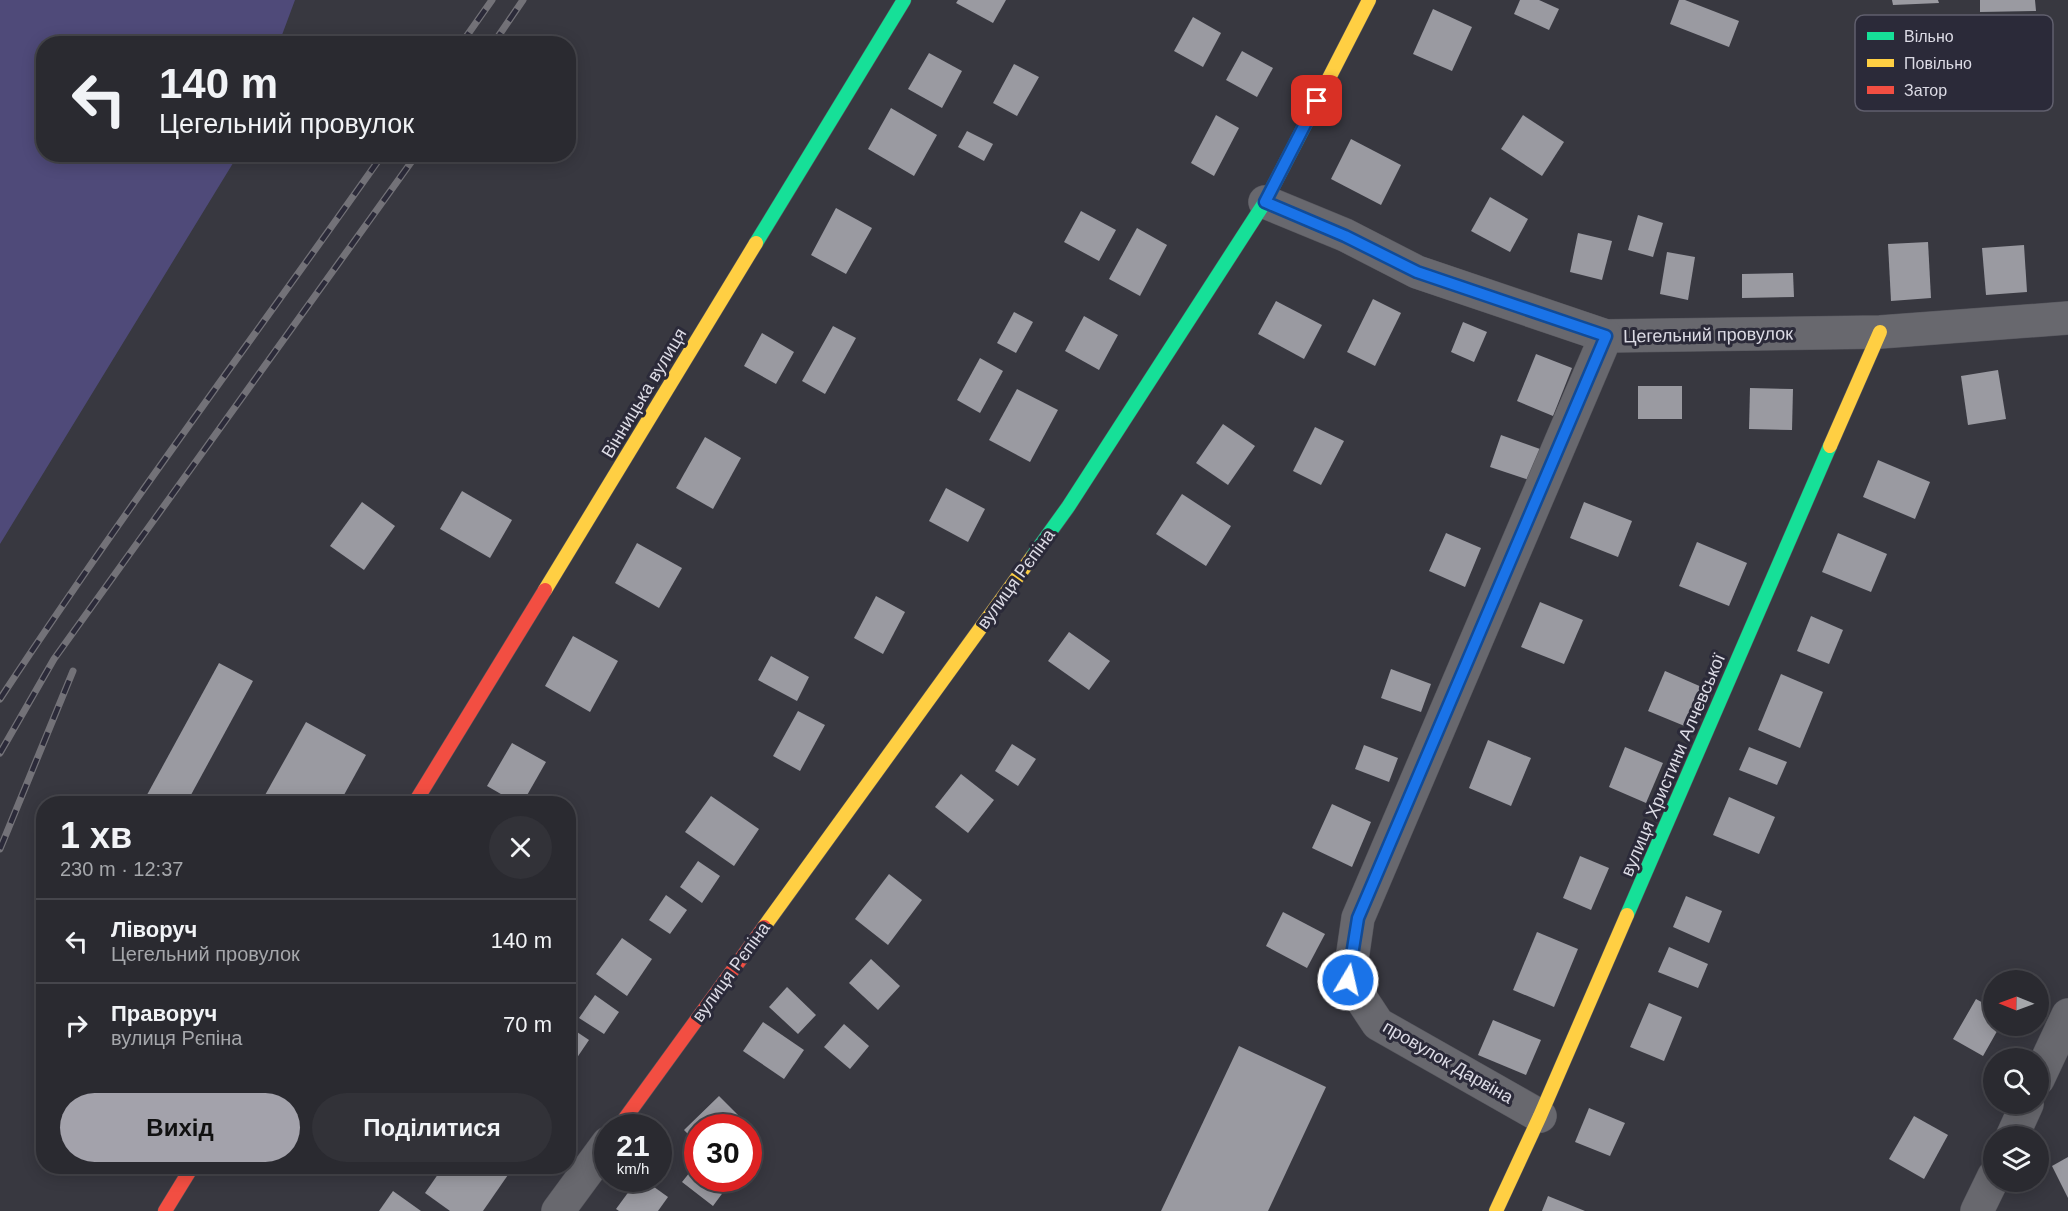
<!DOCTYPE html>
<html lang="uk">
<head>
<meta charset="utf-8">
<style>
  :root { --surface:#2a2a30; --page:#323238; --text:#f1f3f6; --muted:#a5a7ab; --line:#46464c; --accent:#a3a2ab }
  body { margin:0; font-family:Helvetica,sans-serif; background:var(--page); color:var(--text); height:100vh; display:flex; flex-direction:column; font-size:22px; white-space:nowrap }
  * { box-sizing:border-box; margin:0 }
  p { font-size:20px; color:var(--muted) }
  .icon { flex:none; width:33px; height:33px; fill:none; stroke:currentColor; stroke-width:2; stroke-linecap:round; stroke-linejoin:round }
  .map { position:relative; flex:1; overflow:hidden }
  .sheet { position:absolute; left:36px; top:796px; width:540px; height:378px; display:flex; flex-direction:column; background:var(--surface); border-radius:24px; box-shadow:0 3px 15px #0003,0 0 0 2px var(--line) }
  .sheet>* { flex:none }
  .hud { position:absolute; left:36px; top:36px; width:540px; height:126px; border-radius:24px; box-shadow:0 3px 15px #0003,0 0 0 2px var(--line); background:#2a2a30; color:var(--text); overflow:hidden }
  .needle { width:39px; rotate:271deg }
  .tools { position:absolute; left:1983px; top:970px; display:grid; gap:12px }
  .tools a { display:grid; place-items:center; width:66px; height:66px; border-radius:50%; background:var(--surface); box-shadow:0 3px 15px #0003,0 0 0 2px var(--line); font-size:30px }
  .speed { position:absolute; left:594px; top:1114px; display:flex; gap:12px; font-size:30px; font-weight:700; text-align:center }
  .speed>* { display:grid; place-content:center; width:78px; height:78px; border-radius:50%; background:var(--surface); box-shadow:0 3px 15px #0003,0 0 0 2px var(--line); line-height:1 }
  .speed small { font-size:15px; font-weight:400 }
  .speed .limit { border:9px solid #d22; background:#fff; color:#111 }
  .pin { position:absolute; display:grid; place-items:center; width:51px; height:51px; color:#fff; margin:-26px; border-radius:12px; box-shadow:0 3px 9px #0006 }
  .me { position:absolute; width:66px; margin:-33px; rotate:9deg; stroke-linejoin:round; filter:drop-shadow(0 0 4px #0008) }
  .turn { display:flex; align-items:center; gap:21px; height:126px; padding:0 24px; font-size:27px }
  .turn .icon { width:78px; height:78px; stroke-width:2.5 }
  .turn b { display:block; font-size:42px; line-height:51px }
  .round { display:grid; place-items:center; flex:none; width:63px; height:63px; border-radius:32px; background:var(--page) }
  .summary { display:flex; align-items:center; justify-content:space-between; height:102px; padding:0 24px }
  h1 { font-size:36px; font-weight:700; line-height:45px }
  .cta { display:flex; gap:12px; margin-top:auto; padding:12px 24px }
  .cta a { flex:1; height:69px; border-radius:36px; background:var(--accent); color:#111; font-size:24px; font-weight:700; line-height:69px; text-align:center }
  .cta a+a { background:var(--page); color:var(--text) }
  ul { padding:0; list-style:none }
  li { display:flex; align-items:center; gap:18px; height:84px; padding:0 24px; border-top:2px solid var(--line) }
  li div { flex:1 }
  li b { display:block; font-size:22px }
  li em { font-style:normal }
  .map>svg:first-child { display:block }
</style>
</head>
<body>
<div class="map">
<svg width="2068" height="1211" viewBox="0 0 2068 1211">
  <rect width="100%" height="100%" fill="#383840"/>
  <!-- green -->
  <polygon fill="#4f4a79" points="0,0 295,0 279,43 44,44 44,154 238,155 0,544"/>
  <!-- building -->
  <g fill="#9a9aa1">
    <polygon points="958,0 1006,0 993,23 956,3"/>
    <polygon points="1520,0 1539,0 1559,9 1549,30 1514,14"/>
    <polygon points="1679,0 1685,0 1739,21 1729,47 1670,24"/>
    <polygon points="1892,0 1938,0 1939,3 1893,5"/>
    <polygon points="1980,0 2035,0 2036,11 1980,12"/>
    <polygon points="1433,9 1472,27 1452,71 1413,54"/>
    <polygon points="1193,17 1221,33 1203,67 1174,51"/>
    <polygon points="1242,51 1273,68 1257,97 1226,80"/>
    <polygon points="929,53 962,71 942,108 908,89"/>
    <polygon points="1014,64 1039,77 1017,116 993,103"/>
    <polygon points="891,108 937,135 914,176 868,149"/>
    <polygon points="1216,115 1239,128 1214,176 1191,163"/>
    <polygon points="1523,115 1564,142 1542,176 1501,149"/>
    <polygon points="967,131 993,144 984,161 958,147"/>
    <polygon points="1351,139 1401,165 1381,205 1331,179"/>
    <polygon points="1490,197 1528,219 1510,252 1471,231"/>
    <polygon points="836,208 872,228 846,274 811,255"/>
    <polygon points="1081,211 1116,230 1099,261 1064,242"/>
    <polygon points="1638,215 1663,223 1653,257 1628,250"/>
    <polygon points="1137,228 1167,245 1140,296 1109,279"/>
    <polygon points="1578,233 1612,241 1602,280 1570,272"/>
    <polygon points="1928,242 1931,298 1891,301 1888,244"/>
    <polygon points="2024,245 2027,292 1986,295 1982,248"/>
    <polygon points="1667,252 1695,257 1688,300 1660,294"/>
    <polygon points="1793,273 1794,297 1742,298 1742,274"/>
    <polygon points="1373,299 1401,313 1375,366 1347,352"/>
    <polygon points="1276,301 1322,325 1304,359 1258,334"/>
    <polygon points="1014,312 1033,322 1016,353 997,343"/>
    <polygon points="1084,316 1118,335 1099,370 1065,351"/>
    <polygon points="1463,322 1487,332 1474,362 1451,352"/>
    <polygon points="833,326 856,338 825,394 802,381"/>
    <polygon points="762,333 794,352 776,384 744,366"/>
    <polygon points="1536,354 1572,368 1553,416 1517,401"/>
    <polygon points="980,358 1003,371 980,413 957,400"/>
    <polygon points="1998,370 2006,419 1968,425 1961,376"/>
    <rect x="1638" y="386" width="44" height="33"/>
    <polygon points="1750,388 1793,389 1792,430 1749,429"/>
    <polygon points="1017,389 1058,410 1030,462 989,440"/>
    <polygon points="1223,424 1255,446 1228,485 1196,463"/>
    <polygon points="1315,427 1344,441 1321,485 1293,471"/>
    <polygon points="1501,435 1540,449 1529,480 1490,467"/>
    <polygon points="705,437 741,458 713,509 676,488"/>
    <polygon points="1878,460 1930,482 1915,519 1863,497"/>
    <polygon points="946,488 985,509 968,542 929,521"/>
    <polygon points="462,491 512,520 490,558 440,529"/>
    <polygon points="1182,494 1231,526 1206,566 1156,534"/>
    <polygon points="362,502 395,526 364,570 330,546"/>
    <polygon points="1584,502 1632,521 1618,557 1570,538"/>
    <polygon points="1446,533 1481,548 1465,587 1429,571"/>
    <polygon points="1838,533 1887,554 1871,592 1822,572"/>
    <polygon points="1697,542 1747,563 1729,606 1679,586"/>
    <polygon points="637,543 682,568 659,608 615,583"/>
    <polygon points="876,596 905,612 883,654 854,638"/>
    <polygon points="1540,602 1583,620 1564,664 1521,647"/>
    <polygon points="1811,616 1843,630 1829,664 1797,651"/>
    <polygon points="1069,632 1110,661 1089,690 1048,661"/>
    <polygon points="573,636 618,661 590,712 545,686"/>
    <polygon points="771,656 809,677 797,701 758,680"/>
    <polygon points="219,663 253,681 186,804 142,804"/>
    <polygon points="1391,669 1431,684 1421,712 1381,698"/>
    <polygon points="1665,671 1704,688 1687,727 1648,711"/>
    <polygon points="1781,674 1823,692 1800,748 1758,730"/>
    <polygon points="798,711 825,725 800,771 773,756"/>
    <polygon points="306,722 366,755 339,804 260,804"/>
    <polygon points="1488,740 1531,758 1511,806 1469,788"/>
    <polygon points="512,743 546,762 522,804 518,804 487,786"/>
    <polygon points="1012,744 1036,759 1018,786 995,771"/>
    <polygon points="1364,745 1398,758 1389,782 1355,769"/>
    <polygon points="1625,747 1663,763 1646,803 1609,787"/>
    <polygon points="1749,747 1787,762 1777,785 1739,770"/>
    <polygon points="961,774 994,800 968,833 935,807"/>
    <polygon points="711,796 759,829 734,866 685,832"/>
    <polygon points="1729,797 1775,817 1759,854 1713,835"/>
    <polygon points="1332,804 1371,822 1352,867 1312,848"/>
    <polygon points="1580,856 1609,868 1591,910 1563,898"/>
    <polygon points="698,861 720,876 702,903 680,887"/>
    <polygon points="889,874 922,900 888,945 855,919"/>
    <polygon points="666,895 687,910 670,934 649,920"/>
    <polygon points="1686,896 1722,911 1709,943 1673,927"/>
    <polygon points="1283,912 1325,934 1307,968 1266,946"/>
    <polygon points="1537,932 1578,949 1554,1007 1513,990"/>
    <polygon points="622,938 652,959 627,996 596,974"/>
    <polygon points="1669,947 1708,964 1698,988 1658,972"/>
    <polygon points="871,959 900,986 878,1010 849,983"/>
    <polygon points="787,987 816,1015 798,1034 769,1007"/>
    <polygon points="595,995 619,1012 604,1034 579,1018"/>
    <polygon points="1976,999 1994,1009 1994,1026 2000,1026 1983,1056 1953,1039"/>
    <polygon points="1649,1003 1682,1017 1664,1061 1630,1047"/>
    <polygon points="1493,1020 1541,1040 1526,1075 1478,1055"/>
    <polygon points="763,1022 804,1050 784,1079 743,1051"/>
    <polygon points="844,1024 869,1046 850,1069 824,1047"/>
    <polygon points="568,1026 589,1040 568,1071"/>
    <polygon points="1239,1046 1326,1087 1268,1211 1161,1211"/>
    <polygon points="719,1096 747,1124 742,1128 698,1128 698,1144 684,1130"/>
    <polygon points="1589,1108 1625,1123 1610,1156 1575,1142"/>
    <polygon points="1914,1116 1948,1135 1924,1179 1889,1159"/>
    <polygon points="2068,1157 2068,1198 2052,1166"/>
    <polygon points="698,1162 698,1179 716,1179 727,1187 713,1206 682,1182"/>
    <polygon points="443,1167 508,1167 512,1169 483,1211 450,1211 425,1193"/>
    <polygon points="638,1179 643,1179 668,1197 658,1211 619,1211 616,1209"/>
    <polygon points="393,1191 421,1211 379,1211"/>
    <polygon points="1548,1196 1585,1211 1542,1211"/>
  </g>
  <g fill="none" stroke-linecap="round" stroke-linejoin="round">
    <defs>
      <g id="street">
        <polyline points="1265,202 1345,235 1417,272 1606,336 1880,332 2068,318"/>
        <polyline points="2038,1079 2068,1015"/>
        <polyline points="1540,1116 1378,1024 1349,980 1358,918 1606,336"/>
        <polyline points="2012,1137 2027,1104"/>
        <polyline points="558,1211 608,1143"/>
        <polyline points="1977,1211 1994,1176"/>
      </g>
      <g id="fast">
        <polyline points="756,243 904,0"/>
        <polyline points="1032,557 1068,507 1265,202 1307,121"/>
        <polyline points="1627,915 1830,446"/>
      </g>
      <g id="slow">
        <polyline points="1307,121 1369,0"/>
        <polyline points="1830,446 1880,332"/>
        <polyline points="545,590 756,243"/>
        <polyline points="764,927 1032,557"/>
        <polyline points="1496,1211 1540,1116 1627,915"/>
      </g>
      <g id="jam">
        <polyline points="414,804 545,590"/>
        <polyline points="618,1128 764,927"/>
        <polyline points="165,1211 192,1167"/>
      </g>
    </defs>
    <!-- street casing -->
    <use href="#street" stroke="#55555c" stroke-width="34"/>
    <!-- fast casing -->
    <use href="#fast" stroke="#55555c" stroke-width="15"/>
    <!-- slow casing -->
    <use href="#slow" stroke="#55555c" stroke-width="15"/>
    <!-- jam casing -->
    <use href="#jam" stroke="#55555c" stroke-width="15"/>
    <!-- street -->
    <use href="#street" stroke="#68686e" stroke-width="33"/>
    <!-- fast -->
    <use href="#fast" stroke="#16e098" stroke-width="14"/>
    <!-- slow -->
    <use href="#slow" stroke="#ffcf43" stroke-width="14"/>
    <!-- jam -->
    <use href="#jam" stroke="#f24e42" stroke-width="14"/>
    <defs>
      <g id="rail">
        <polyline points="461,44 492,0"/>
        <polyline points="493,44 523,0"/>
        <path d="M 0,699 C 122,513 255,336 383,154"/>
        <polyline points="0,753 54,659 417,154"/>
        <polyline points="0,849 73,671"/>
      </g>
    </defs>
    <!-- rail casing -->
    <use href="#rail" stroke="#737278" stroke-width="7"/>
    <!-- rail -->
    <use href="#rail" stroke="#2b2a39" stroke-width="4.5" stroke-dasharray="14" stroke-linecap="butt"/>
  </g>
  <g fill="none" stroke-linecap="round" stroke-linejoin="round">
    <defs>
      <polyline id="route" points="1317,101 1265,202 1345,236 1417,272 1606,336 1358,918 1348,980"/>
    </defs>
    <!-- route casing -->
    <use href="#route" stroke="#114b97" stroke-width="15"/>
    <!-- route -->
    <use href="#route" stroke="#1a73e8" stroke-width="10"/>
  </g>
  <g text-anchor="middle" stroke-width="6" stroke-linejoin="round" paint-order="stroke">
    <!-- street labels -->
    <g font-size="18" fill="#dcdbe5" stroke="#2b2a39">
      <text transform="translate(1708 335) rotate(-1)" y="6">Цегельний провулок</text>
      <text transform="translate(644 393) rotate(-59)" y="6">Вінницька вулиця</text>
      <text transform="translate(1016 579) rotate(-54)" y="6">вулиця Рєпіна</text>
      <text transform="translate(1673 765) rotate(-67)" y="6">вулиця Христини Алчевської</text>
      <text transform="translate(731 972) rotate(-54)" y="6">вулиця Рєпіна</text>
      <text transform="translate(1448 1062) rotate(30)" y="6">провулок Дарвіна</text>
    </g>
  </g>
  <!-- legend -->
  <rect x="1855" y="15" width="198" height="96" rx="9" fill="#2b2a39" stroke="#605f6d" stroke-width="1.5"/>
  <rect x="1867" y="32" width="27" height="8" fill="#16e098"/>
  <rect x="1867" y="59" width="27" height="8" fill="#ffcf43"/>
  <rect x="1867" y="86" width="27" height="8" fill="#f24e42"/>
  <g font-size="16" fill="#dcdbe5">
    <text x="1904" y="42">Вільно</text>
    <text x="1904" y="69">Повільно</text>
    <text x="1904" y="96">Затор</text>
  </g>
</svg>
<div class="tools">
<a><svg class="needle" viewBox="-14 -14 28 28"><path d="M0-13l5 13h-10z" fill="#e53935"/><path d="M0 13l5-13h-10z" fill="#a5a7ab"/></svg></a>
<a><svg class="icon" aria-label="search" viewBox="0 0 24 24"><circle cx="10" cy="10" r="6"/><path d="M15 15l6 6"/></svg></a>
<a><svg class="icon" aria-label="layers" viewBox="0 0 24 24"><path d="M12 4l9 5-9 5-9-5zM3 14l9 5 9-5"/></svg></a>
</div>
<div class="speed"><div>21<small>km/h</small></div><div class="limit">30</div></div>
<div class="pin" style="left:1317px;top:101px;background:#d93025"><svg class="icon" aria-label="arrive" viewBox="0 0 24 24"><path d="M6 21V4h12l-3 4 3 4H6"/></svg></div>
<svg class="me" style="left:1348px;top:980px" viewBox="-20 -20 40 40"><circle r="17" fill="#1a73e8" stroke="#fff" stroke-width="3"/><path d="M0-11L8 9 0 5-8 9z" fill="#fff"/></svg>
<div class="hud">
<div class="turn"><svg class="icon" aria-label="left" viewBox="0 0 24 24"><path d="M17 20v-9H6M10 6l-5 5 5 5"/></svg><div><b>140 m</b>Цегельний провулок</div></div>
</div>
<section class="sheet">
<div class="summary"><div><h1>1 хв</h1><p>230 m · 12:37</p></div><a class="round"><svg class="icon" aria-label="close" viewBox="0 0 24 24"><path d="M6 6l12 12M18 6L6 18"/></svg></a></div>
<ul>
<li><svg class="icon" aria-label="left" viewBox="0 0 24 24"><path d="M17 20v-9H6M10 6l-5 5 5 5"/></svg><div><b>Ліворуч</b><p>Цегельний провулок</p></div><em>140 m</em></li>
<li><svg class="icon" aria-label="right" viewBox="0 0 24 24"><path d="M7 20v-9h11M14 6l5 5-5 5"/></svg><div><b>Праворуч</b><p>вулиця Рєпіна</p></div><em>70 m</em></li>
</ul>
<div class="cta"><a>Вихід</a><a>Поділитися</a></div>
</section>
</div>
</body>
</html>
